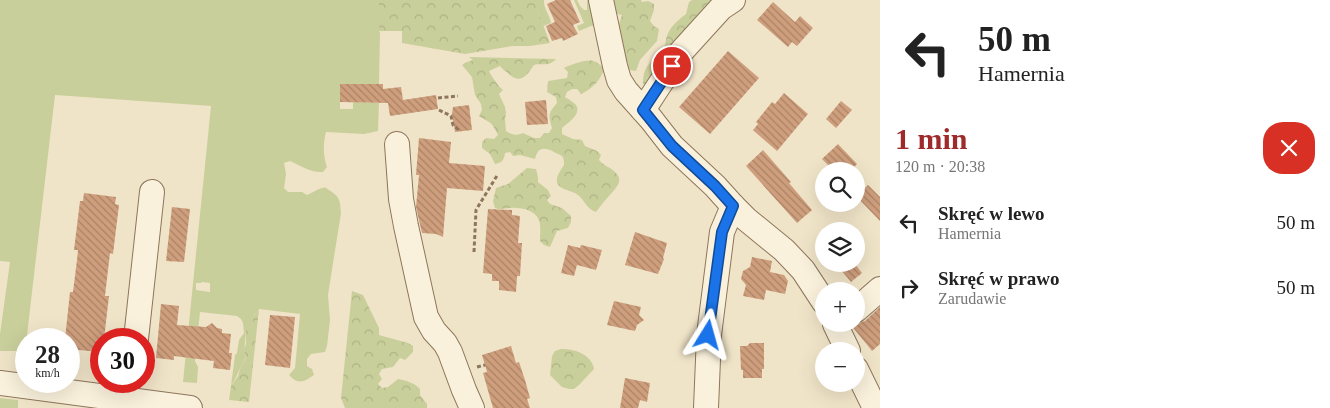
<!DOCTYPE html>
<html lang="pl">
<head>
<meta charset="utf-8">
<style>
  :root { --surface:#fff; --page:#f2f2f2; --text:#222; --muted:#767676; --accent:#9e2a2b }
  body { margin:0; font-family:"Times New Roman",serif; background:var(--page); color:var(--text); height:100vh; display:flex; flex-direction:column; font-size:19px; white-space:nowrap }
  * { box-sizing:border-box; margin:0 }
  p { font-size:16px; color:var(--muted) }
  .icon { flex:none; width:28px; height:28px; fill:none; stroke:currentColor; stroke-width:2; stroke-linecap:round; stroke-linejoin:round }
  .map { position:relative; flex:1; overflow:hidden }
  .side { display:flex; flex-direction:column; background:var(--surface); width:450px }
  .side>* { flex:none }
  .top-card { background:#fff; color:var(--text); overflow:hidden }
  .controls { position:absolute; left:815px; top:162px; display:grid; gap:10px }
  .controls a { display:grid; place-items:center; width:50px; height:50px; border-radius:50%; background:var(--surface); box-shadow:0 5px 20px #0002; font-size:25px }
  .speed { position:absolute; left:15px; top:328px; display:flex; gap:10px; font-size:25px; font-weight:700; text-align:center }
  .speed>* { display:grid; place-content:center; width:65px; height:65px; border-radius:50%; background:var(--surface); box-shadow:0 5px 20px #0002; line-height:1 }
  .speed small { font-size:12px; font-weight:400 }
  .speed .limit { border:8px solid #d22; background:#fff; color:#111 }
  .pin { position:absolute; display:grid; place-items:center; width:42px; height:42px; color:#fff; margin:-21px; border:2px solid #fff; border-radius:50%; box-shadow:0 1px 5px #0007 }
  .me { position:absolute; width:55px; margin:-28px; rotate:8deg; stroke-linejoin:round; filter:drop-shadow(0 0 4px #0008) }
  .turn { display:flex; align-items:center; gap:18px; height:105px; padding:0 15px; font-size:22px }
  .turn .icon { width:65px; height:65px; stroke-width:2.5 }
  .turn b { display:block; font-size:35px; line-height:42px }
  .round { display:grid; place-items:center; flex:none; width:52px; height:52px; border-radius:20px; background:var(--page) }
  .headline { display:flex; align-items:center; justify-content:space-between; height:85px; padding:0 15px }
  h1 { font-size:30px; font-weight:700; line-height:38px; color:var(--accent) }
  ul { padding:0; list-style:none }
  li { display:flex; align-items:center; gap:15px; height:65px; padding:0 15px }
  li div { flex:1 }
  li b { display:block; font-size:19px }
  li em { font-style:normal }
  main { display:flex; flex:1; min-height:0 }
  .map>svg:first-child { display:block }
</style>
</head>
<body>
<main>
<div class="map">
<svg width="880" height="408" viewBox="0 0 880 408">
  <defs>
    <pattern id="forest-crowns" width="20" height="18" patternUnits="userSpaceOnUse" patternTransform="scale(1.25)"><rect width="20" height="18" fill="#c9cf9b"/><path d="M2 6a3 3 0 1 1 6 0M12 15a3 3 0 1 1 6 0" fill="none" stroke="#aeb285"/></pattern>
    <pattern id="building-back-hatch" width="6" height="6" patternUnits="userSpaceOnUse" patternTransform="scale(1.25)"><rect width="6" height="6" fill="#cf9f7d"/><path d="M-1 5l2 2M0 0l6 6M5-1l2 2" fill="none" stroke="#a98266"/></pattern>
  </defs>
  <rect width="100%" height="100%" fill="#f0e4c8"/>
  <!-- grass -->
  <g fill="#c9cf9b" fill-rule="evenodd">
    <path d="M 0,0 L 379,0 L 379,31 L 380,32 L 379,84 L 340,89 L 340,109 L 353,109 L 353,102 L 379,103 L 378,131 L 364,134 L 326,132 C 323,143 323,156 327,167 L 323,172 C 311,173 301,166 290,161 L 284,163 L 286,174 L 284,188 L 288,192 L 302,192 L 307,195 C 312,193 317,189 322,188 C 326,187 325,187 329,190 C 340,197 340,200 341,213 L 328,295 L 330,320 L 327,346 L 325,352 L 311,354 L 307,359 L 307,366 L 312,369 L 314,375 C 304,382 298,385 289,375 L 295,368 L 300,314 L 259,309 L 253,317 L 252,327 L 246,329 C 246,338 243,350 246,357 C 240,367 237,377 231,386 L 235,355 L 237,353 L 239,340 L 244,333 L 243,323 L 241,319 L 237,316 L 200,312 L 195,361 L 198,367 L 197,383 L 183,382 L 211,106 L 55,95 L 24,361 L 15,360 L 16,351 L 0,351 L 0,334 L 10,262 L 0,261 ZM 202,282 L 210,283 L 210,292 L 196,290 L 196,283 L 201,283 Z"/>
    <path d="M 537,0 L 544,0 C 543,8 550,15 551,23 L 543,26 L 537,9 Z"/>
    <polygon points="574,0 577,0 580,6 584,10 587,10 587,0 594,0 598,26 591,26 579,31 577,26 584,23"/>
    <polygon points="0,398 18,400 18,408 0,408"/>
  </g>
  <!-- forest -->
  <g fill="url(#forest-crowns)">
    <polygon points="379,0 537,0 537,9 550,43 530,46 513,46 465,54 402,43 402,31 379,31"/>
    <polygon points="609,0 641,0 642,2 648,1 654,4 654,10 650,21 654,26 659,29 657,41 640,60 636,71 630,70 627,65 621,62 615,36 622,15 615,13"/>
    <path d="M 692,0 L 717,0 L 649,85 L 643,84 C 643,63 652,64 662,50 C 665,46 666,43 666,39 C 669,27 677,21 686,14 L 689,2 Z"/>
    <path d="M 469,57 L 556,59 C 549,67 543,63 534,65 C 527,75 521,85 509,74 C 506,71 503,70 500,66 L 489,71 C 492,77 498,86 503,90 L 499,94 L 505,107 L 506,113 L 505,119 L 506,131 C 512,135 516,136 523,133 L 534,138 L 540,138 L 544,133 L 549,133 L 552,128 C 548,114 548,114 557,103 L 556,97 L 547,92 L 548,81 L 567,78 L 568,72 L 564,68 C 570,65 586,59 593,61 C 597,62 600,65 604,68 C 602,79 592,89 581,94 L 577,89 L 572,89 L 567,92 L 565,97 C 568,99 574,102 576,105 C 582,114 568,123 562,128 L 562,134 L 573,139 L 582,140 L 585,146 L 597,151 L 601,155 L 599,160 C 604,166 610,167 615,172 C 625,181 615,189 609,196 C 604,201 600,207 596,212 C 587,209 585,201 578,195 C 574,192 572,192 567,190 C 551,185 557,175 564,165 C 564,162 564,158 562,156 C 560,155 556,153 554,152 C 544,147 538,147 535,159 L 520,155 L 513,156 L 510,152 L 505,153 C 504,160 502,163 495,164 L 490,154 L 482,148 L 482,142 L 486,138 L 494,139 L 498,135 C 491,121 492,124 479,116 L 482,110 L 481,104 L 475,95 L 472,77 L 462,65 L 467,62 L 473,60 Z"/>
    <path d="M 527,168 L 536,169 L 538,177 L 538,182 L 548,190 L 551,196 L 547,200 L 550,204 L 562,208 L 571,216 L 571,222 L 568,228 L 557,231 L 550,247 L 544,245 L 540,241 C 540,235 541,225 539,220 C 535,210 520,207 511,208 C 505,208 500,210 495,208 L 493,201 L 496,188 L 508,184 Z"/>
    <path d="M 352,291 L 363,295 L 379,328 L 379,335 L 408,343 L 413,346 L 413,352 L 405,360 L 400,358 L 393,367 L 382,369 L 379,374 L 382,379 L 378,384 L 382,388 L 388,387 L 398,379 C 405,380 415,383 420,389 L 420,395 L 427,404 L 427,408 L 345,408 L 341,398 Z"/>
    <polygon points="259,309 249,402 229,400 231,386 238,376 241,366 246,358 244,350 246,344 246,328 252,327 253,317"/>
    <path d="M 561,349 C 575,349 591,354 594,369 L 579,385 L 574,389 L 569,389 L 562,387 L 550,375 L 552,356 L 555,351 Z"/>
  </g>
  <!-- building -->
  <g fill="url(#building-back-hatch)">
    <polygon points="556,0 570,0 580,22 573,25 578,34 563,41 562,38 552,41 546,26 555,22 547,4"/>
    <polygon points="773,2 795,22 800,16 813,28 797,46 792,42 788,47 757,20"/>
    <polygon points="728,51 759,78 710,134 679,107"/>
    <polygon points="340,84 383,84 383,89 401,87 403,100 436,95 438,109 390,116 388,103 340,102"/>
    <polygon points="784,93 808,114 777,151 753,130 758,124 756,122 772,102 775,104"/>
    <polygon points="546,100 548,124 527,125 525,102"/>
    <polygon points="841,101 852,110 836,128 826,119"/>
    <polygon points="469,105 472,130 455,132 452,114 453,107"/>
    <polygon points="419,138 451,142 449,163 485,166 483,191 447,188 443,237 436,234 422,233 416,207 419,175 416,175"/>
    <polygon points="838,144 857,164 850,171 834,171 822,159"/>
    <polygon points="763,150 791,182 789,183 812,210 797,223 746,166"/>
    <polygon points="868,185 880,197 880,221 856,196"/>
    <polygon points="84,193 116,197 115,204 119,205 113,254 110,253 105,296 109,296 104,339 101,339 99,352 69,349 69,339 65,339 70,292 73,292 77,260 78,250 74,250 80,201 83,201"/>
    <polygon points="172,207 190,209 184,262 166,261"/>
    <polygon points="488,209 512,210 512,215 520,216 518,243 522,243 520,276 517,276 516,292 499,290 499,281 492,281 492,274 483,273"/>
    <polygon points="635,232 667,243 663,258 664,259 658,274 625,265"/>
    <polygon points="568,245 580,248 581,245 602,250 596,270 577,265 574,276 561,273"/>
    <polygon points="752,257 772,261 770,272 784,275 788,281 785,294 766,290 764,300 743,296 746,285 741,279 743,271 750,267"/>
    <polygon points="836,264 855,264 862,273 851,282"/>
    <polygon points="614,301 641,307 639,315 644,320 637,325 635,331 607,325"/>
    <polygon points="161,304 179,306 177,325 206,327 212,323 217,328 222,329 222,333 231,334 229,353 232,353 230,370 213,368 214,361 174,356 174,360 156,358"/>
    <polygon points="880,307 880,344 872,351 851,325 865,321"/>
    <polygon points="270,315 295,317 290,368 265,365"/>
    <polygon points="750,343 764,343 764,369 762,369 762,378 743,378 743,370 741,370 740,346 747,346"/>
    <polygon points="511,346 516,363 519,362 525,380 530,398 527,399 530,408 493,408 483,373 487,372 482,355"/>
    <polygon points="625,378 650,383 647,402 640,400 638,408 620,408"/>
  </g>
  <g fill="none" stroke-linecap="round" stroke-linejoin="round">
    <defs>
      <g id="minor">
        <polyline points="601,0 615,66 619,80 626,91 651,119 672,146 715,186 733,206 746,219 784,250 803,270 824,302"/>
        <polyline points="643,110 681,52 721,8 733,0"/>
        <polyline points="397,144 401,199 406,226 426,317 434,331 445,343 450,352 464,390 472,408"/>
        <polyline points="856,310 880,289"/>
        <polyline points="835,324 848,351"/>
        <polyline points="136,339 152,192"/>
        <polyline points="856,369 875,408"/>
        <polyline points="0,383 190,408"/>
        <polyline points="706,408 709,335 722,232 733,206"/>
      </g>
    </defs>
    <!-- minor casing -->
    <use href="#minor" stroke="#8d765c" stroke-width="26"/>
    <!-- path -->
    <g stroke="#8d765c" stroke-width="3" stroke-dasharray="4 2.5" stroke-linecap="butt">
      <polyline points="438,98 458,96"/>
      <polyline points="439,110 451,116 453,125 460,131"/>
      <polyline points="474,252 476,210 498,174"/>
      <polyline points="477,367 485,365"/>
    </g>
    <!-- minor -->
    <use href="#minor" stroke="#faf1dc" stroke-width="24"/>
  </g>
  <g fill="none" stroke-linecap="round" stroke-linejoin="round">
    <defs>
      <polyline id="route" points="672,66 643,110 672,146 715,186 733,206 722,232 708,335"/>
    </defs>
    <!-- route casing -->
    <use href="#route" stroke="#114b97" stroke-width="12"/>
    <!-- route -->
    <use href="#route" stroke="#1a73e8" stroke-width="9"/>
  </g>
</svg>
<div class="controls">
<a><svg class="icon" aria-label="search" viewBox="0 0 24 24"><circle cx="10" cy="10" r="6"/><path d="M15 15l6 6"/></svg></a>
<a><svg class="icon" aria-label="layers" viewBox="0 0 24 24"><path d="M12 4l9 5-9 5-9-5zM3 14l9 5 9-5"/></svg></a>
<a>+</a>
<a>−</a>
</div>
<div class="speed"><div>28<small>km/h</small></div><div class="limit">30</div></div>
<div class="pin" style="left:672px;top:66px;background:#d93025"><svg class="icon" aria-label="arrive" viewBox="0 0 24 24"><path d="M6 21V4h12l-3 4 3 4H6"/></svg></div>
<svg class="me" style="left:708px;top:335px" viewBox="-20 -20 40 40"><path d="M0-17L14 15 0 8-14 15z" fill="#1a73e8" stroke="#fff" stroke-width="4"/></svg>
</div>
<section class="side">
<div class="top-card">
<div class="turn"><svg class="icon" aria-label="left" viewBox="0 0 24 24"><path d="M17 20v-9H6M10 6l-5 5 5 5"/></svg><div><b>50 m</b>Hamernia</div></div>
</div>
<div class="headline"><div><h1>1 min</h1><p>120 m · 20:38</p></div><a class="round" style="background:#d93025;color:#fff"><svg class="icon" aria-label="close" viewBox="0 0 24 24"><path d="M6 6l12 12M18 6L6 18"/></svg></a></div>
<ul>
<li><svg class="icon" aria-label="left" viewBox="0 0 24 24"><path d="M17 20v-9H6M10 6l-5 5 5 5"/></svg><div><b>Skręć w lewo</b><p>Hamernia</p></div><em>50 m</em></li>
<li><svg class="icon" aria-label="right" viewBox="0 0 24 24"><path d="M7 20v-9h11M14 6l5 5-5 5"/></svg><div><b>Skręć w prawo</b><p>Zarudawie</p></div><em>50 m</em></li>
</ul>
</section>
</main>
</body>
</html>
